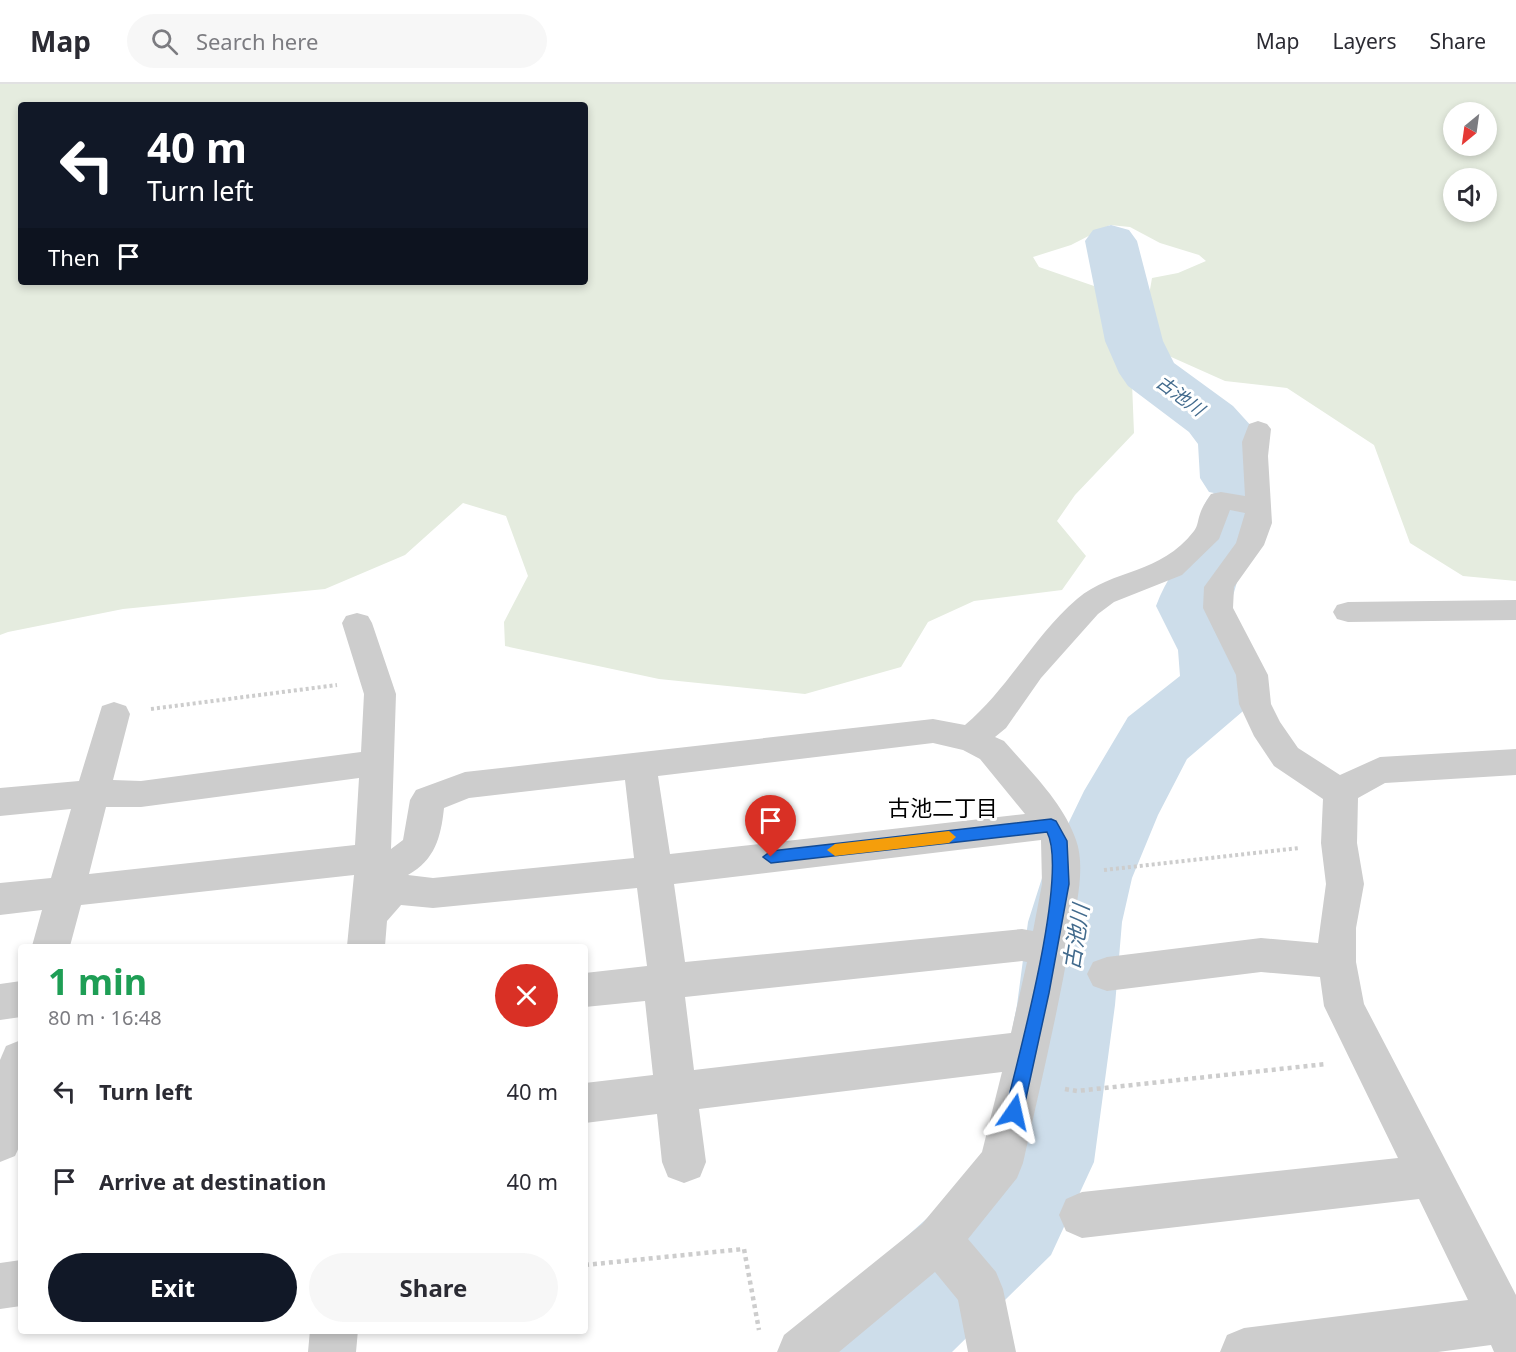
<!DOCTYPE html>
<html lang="en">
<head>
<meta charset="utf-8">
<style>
  :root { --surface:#fff; --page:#f7f7f7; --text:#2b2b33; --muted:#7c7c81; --line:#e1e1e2; --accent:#111827 }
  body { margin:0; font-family:"Noto Sans","Noto Sans JP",sans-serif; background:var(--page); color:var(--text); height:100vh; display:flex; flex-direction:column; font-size:22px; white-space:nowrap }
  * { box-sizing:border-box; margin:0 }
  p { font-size:20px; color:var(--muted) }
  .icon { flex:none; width:33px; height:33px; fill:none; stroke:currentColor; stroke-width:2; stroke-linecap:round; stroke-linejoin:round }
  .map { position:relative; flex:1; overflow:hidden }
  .details { position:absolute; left:18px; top:860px; width:570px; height:390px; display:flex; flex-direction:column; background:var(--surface); border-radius:6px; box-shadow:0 3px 9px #0003 }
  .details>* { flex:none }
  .banner { position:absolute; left:18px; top:18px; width:570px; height:183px; border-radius:6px; box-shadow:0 3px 9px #0003; background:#111827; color:#fff; overflow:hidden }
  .needle { width:39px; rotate:209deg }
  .controls { position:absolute; left:1443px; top:18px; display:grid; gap:12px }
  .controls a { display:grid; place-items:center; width:54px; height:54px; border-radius:50%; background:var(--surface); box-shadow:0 3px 9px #0003; font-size:30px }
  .pin { position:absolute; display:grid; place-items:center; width:51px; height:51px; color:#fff; margin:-62px -26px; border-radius:50% 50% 50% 0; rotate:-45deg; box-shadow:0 0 6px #0007 }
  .pin .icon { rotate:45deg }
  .me { position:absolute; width:66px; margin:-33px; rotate:11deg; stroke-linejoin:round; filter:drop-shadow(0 0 4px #0008) }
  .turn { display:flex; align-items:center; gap:21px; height:126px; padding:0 30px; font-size:27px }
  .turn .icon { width:78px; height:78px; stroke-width:2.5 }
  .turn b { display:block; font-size:42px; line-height:51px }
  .then { display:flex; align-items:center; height:57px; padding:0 30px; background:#0003; gap:12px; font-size:22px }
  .round { display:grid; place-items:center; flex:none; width:63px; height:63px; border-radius:32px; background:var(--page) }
  .overview { display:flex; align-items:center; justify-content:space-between; height:102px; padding:0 30px }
  h1 { font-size:36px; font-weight:700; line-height:45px; color:#1e9e55 }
  .cta { display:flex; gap:12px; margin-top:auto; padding:12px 30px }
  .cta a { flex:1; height:69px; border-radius:36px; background:var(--accent); color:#fff; font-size:24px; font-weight:700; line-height:69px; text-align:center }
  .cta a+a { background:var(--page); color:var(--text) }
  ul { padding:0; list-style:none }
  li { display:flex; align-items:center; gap:18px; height:90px; padding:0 30px }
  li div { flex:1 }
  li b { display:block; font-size:22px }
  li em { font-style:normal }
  header { display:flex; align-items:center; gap:36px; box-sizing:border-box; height:84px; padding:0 30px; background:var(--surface); border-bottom:2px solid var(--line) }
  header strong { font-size:28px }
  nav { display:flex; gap:33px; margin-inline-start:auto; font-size:21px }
  .search { width:420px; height:54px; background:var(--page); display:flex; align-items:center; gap:15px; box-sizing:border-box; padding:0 21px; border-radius:33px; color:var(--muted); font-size:22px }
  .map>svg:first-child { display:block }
</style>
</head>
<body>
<header>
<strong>Map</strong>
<div class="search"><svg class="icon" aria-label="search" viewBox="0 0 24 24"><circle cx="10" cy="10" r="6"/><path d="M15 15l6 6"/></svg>Search here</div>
<nav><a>Map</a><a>Layers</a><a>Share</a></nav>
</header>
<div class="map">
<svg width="1516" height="1268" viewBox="0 0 1516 1268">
  <rect width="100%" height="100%" fill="#fff"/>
  <!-- green -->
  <path fill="#e5ecdf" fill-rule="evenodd" d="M 0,0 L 1516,0 L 1516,497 L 1463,492 L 1410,459 L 1374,361 L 1287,304 L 1225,297 L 1169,272 L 1147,223 L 1152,194 L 1178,189 L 1206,177 L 1199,171 L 1160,159 L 1130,143 L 1110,141 L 1071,161 L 1033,173 L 1039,183 L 1094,202 L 1115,248 L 1132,299 L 1134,349 L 1075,411 L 1057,437 L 1086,472 L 1062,506 L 974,517 L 928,538 L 901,583 L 805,610 L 659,595 L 505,562 L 504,538 L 528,492 L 506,432 L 463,419 L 405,471 L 325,505 L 123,525 L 8,548 L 0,551 ZM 21,21 L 585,21 L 585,198 L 21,198 ZM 1454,28 L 1486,28 L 1486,62 L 1454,62 ZM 1454,94 L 1486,94 L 1486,128 L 1454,128 Z"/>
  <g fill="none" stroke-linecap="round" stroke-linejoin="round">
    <!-- river -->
    <path fill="#cdddea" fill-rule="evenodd" d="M 1111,141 L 1129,146 L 1137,157 L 1163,257 L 1174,279 L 1233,322 L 1253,344 L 1262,358 L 1266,394 L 1255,409 L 1260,410 L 1270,425 L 1267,451 L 1237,498 L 1230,522 L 1254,566 L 1261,602 L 1249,622 L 1187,675 L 1158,731 L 1132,794 L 1122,838 L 1115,921 L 1094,1078 L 1051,1171 L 952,1268 L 801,1268 L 819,1226 L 875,1181 L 973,1093 L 989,1064 L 1017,921 L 1028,838 L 1042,794 L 1084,707 L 1128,633 L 1180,592 L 1178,566 L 1156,522 C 1166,494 1182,477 1196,451 C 1204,437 1199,419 1214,409 L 1209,408 L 1200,394 L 1198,360 L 1189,348 L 1128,302 L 1119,289 L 1105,257 L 1085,157 L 1093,146 Z"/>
    <!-- path-far1 -->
    <g stroke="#cdcdcd" stroke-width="4" stroke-dasharray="3 3" stroke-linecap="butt">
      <polyline points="151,625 337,601"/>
      <polyline points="1104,786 1299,764"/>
    </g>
    <!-- path -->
    <g stroke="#cdcdcd" stroke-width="4.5" stroke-dasharray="4 4" stroke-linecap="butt">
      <polyline points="1065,1005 1077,1007 1326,980"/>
      <polyline points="585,1181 744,1165 759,1246"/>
    </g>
    <!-- minor -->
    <g fill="#cdcdcd" fill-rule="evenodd">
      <path d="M 1258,337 L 1267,340 L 1271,345 L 1268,372 L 1272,439 L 1264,461 L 1234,503 L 1233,524 L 1268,591 L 1271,620 L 1280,638 L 1298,664 L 1340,691 L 1380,673 L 1516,665 L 1516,691 L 1385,699 L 1358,714 L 1357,759 L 1364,800 L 1356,844 L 1356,878 L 1364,920 L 1516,1211 L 1516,1268 L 1494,1268 L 1491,1261 L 1438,1268 L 1220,1268 L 1227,1251 L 1244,1244 L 1468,1216 L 1419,1115 L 1082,1154 L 1066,1147 L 1059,1131 L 1066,1115 L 1082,1108 L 1398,1074 L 1324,922 L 1320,893 L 1261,888 L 1107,907 L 1093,902 L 1087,890 L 1093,878 L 1107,873 L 1261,854 L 1318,859 L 1326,800 L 1321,759 L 1323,715 L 1274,682 L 1254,652 L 1239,620 L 1236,591 L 1203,524 L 1204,503 L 1236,459 L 1245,429 L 1230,426 L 1219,455 L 1182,491 L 1114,518 L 1098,530 L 1041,594 L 1006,644 L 995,653 L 1004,657 C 1030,687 1063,718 1076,756 C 1086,783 1076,823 1071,851 C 1058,928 1040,1003 1023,1079 L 1017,1094 L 968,1155 L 996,1188 L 1003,1205 L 1016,1268 L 968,1268 L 958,1216 L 935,1188 L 839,1268 L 777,1268 L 784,1251 L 922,1140 L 982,1068 L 1002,988 L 699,1025 L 706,1078 L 700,1093 L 684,1099 L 668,1093 L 662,1078 L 657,1030 L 585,1039 L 585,999 L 653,991 L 645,917 L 585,923 L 585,889 L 647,882 L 637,804 L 433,824 L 401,821 L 387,837 L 385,862 L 347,862 L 354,791 L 81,821 L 70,862 L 32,862 L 42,826 L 0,831 L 0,799 L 51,794 L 71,725 L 0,732 L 0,704 L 79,697 L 102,622 L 114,618 L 126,622 L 130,630 L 113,696 L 141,697 L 361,668 L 364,610 L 342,539 L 346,532 L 357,529 L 368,532 L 372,539 L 396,610 L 391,765 L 403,756 L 410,716 L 416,706 L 465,688 L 933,635 L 965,641 C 1008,605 1034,552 1077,515 C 1114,484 1160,491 1194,447 C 1198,442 1198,435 1200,430 C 1202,423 1207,416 1211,410 L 1221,408 L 1245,412 L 1242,358 L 1249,340 ZM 933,659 L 963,666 L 980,675 L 1025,730 L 670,770 L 658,692 ZM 359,694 L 355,761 L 89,790 L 106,723 L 141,723 ZM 625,696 L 634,774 L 433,794 L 408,791 C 435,776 441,753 444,724 L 469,714 ZM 1041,756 L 1042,800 L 1033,847 L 1022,845 L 685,878 L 674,800 ZM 1022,877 L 1027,878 L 1011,949 L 694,986 L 685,913 Z"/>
      <polygon points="1516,516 1516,536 1348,538 1337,535 1333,528 1337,521 1348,518"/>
      <polygon points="21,897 21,933 0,936 0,900"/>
      <polygon points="21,956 21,1059 15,1072 0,1078 0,976 6,962"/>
      <polygon points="21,1176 21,1222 0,1225 0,1179"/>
      <polygon points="310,1246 358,1246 356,1268 308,1268"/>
    </g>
  </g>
  <!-- route -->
  <path fill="#1a73e8" stroke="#114b97" stroke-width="1.5" d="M 1051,735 L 1056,737 L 1067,757 L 1069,800 L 1049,909 L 1023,1028 L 1020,1033 L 1014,1036 L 1008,1033 L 1005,1028 C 1018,974 1069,790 1047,748 L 771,779 L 763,773 L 771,767 Z"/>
  <!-- slow -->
  <polygon fill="#f59e0b" points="949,747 956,753 949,759 835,772 827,766 835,760"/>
  <g text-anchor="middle" stroke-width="6" stroke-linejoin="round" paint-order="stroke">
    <!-- far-water labels -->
    <g font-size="18" font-style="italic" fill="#436b8d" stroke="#fff">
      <text transform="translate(1180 312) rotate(36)" y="6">古池川</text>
    </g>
    <!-- neighbourhood labels -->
    <g font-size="22" fill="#000" stroke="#fff">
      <text x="943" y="732">古池二丁目</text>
    </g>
    <!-- water labels -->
    <g font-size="22" font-style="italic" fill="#436b8d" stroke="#fff">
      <text transform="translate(1076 853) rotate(-81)" y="8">古池川</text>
    </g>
  </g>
</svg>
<div class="controls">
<a><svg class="needle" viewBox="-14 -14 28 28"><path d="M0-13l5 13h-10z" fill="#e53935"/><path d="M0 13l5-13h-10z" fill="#7c7c81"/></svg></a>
<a><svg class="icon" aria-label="sound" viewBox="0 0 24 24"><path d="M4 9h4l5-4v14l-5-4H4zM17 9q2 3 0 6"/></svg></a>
</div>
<div class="pin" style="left:771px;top:773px;background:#d93025"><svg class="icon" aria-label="arrive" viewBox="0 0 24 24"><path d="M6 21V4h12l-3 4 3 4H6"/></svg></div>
<svg class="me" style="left:1014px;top:1028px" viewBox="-20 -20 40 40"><path d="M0-17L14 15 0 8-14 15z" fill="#1a73e8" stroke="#fff" stroke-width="4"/></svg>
<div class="banner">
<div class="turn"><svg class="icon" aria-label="left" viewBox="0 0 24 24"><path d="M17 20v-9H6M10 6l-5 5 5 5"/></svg><div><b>40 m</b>Turn left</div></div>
<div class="then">Then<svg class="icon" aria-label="arrive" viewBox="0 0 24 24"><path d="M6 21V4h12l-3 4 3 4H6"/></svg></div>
</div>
<section class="details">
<div class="overview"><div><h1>1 min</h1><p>80 m · 16:48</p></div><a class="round" style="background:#d93025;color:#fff"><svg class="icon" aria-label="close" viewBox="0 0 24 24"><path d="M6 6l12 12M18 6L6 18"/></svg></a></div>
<ul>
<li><svg class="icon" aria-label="left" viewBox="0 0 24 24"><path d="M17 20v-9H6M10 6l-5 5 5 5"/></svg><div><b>Turn left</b></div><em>40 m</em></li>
<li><svg class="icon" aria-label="arrive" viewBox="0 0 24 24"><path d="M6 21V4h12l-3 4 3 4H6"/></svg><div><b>Arrive at destination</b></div><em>40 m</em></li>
</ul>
<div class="cta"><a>Exit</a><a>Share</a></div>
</section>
</div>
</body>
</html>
